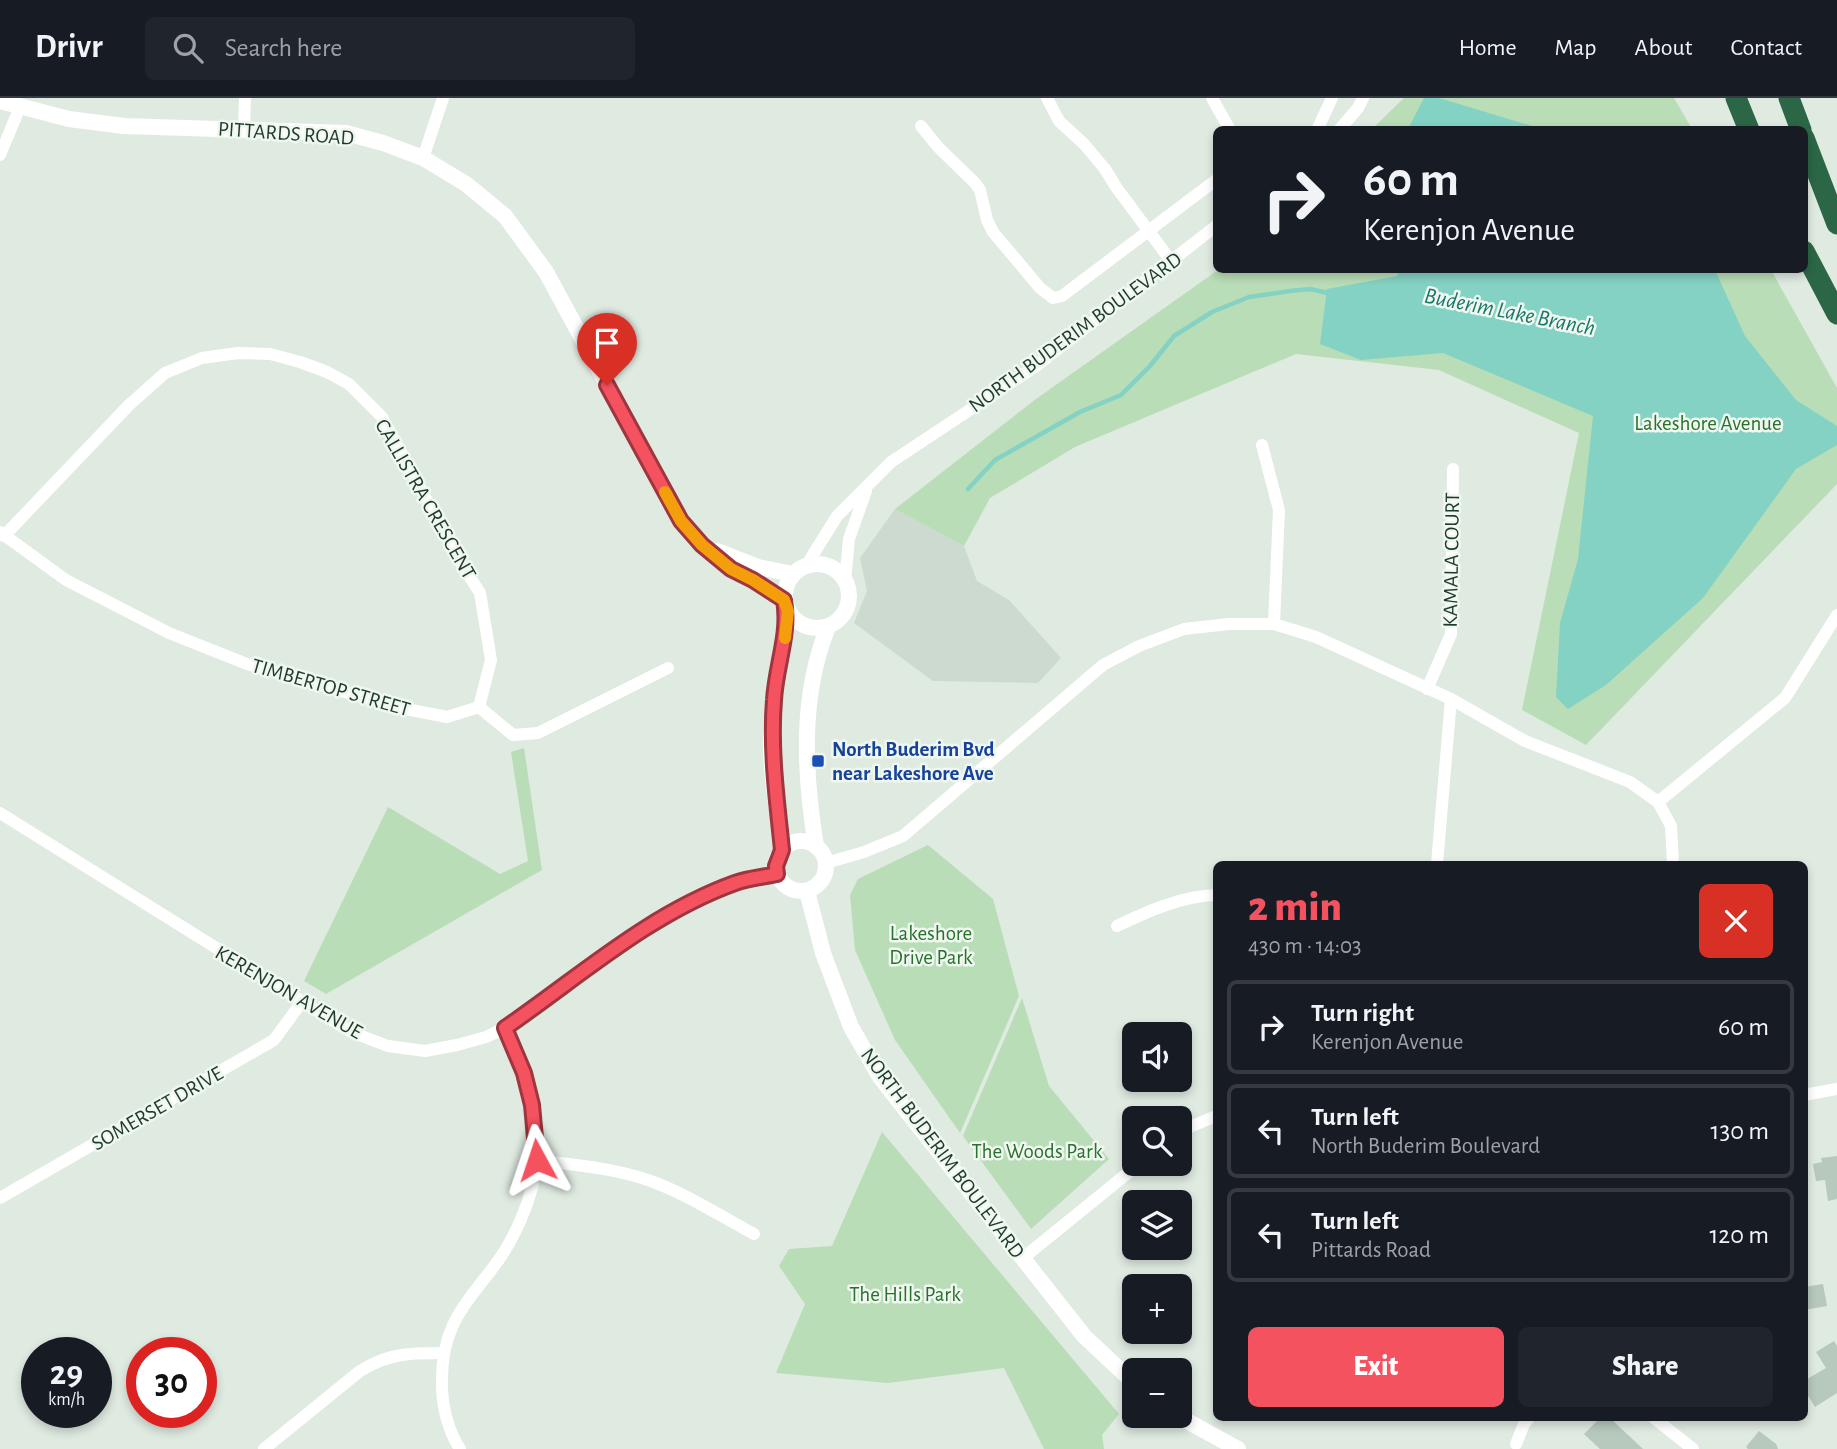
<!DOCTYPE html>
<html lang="en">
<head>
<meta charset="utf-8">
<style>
  :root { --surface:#171b24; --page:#20242c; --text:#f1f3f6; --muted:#9ea1a6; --line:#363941; --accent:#f55260 }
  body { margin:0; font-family:"Alegreya Sans",sans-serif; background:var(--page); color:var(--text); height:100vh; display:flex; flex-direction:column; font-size:26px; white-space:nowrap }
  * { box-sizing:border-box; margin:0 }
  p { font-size:23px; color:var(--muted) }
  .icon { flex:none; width:38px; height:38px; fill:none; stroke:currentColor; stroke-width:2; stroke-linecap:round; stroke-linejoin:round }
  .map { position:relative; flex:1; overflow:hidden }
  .side { position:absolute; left:1213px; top:763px; width:595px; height:560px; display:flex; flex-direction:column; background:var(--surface); border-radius:10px; box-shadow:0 4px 10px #0003 }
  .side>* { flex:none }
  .banner { position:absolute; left:1213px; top:28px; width:595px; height:147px; border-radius:10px; box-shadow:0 4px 10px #0003; background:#171b24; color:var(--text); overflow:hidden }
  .tools { position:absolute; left:1122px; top:924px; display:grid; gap:14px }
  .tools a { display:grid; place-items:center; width:70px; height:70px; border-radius:10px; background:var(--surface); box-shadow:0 4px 10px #0003; font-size:35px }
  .speed { position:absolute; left:21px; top:1239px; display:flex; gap:14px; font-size:35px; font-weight:700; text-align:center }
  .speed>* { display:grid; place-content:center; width:91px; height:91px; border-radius:50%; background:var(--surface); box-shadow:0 4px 10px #0003; line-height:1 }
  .speed small { font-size:18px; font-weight:400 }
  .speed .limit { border:10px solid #d22; background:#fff; color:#111 }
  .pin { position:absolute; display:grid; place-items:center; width:60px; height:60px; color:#fff; margin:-72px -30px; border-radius:50% 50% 50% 0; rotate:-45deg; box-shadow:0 0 7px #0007 }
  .pin .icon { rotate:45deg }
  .me { position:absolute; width:77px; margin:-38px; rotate:355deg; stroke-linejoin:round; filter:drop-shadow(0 0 5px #0008) }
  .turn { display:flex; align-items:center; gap:24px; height:147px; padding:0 35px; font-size:32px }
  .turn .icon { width:91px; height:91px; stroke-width:2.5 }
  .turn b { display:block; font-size:49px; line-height:60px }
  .round { display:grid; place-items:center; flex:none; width:74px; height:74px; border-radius:10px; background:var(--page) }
  .head { display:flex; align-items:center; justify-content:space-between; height:119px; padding:0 35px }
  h1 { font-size:42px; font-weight:800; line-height:52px; color:var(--accent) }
  .cta { display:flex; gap:14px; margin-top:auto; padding:14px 35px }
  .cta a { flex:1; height:80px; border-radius:10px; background:var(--accent); color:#fff; font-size:28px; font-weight:800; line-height:80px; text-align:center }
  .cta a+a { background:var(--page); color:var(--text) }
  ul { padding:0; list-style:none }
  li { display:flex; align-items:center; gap:21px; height:94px; margin:0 14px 10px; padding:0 21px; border:4px solid var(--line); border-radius:10px }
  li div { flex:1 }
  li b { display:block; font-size:26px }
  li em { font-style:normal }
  header { display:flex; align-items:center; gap:42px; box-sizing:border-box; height:98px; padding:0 35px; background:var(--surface); border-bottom:2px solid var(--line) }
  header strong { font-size:33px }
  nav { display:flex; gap:38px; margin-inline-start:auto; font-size:24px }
  .search { width:490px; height:63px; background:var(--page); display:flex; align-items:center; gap:18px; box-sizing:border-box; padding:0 24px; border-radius:10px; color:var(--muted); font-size:26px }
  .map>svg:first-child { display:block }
</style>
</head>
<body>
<header>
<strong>Drivr</strong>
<div class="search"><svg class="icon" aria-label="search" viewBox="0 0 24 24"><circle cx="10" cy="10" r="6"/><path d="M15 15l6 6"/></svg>Search here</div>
<nav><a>Home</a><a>Map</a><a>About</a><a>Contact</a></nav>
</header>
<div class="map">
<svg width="1837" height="1351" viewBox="0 0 1837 1351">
  <rect width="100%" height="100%" fill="#dfeae1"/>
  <!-- built -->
  <polygon fill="#cddad0" points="895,411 964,448 977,483 1009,502 1061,560 1038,585 933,583 854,525 867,493 860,460"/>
  <!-- green -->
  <g fill="#b9ddb7">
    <polygon points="1404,0 1674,0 1692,31 1371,32"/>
    <polygon points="1218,172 1771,172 1837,290 1837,386 1586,647 1522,612 1579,335 1439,272 1296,256 1075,349 990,400 964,448 895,411 1036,301"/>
    <polygon points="524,650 542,772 326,896 304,883 388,709 500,776 528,763 511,654"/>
    <polygon points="928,747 993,801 1019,898 960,1035 895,942 855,852 850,797 858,781"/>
    <polygon points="1022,900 1049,988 1109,1061 1031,1131 963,1038"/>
    <polygon points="882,1034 1119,1316 1102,1337 1104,1351 1044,1351 1004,1270 888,1285 776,1275 805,1206 779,1168 789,1151 832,1148"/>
  </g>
  <!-- water -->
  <g fill="#84d2c4">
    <polygon points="1424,0 1439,0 1542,31 1408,31"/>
    <polygon points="1400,172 1715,172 1745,238 1796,302 1837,328 1837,347 1796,371 1703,500 1606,587 1568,611 1556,599 1560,525 1578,461 1593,318 1443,255 1361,262 1320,246 1327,191 1397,178"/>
  </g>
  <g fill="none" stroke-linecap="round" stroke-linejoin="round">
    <!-- stream -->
    <polyline stroke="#84d2c4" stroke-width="4.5" points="968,391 995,362 1080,314 1121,297 1150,268 1174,238 1212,214 1249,199 1290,193 1310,191 1332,196"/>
  </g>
  <!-- building -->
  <g fill="#b7c8bc">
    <polygon points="1837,1058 1837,1101 1828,1103 1825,1082 1816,1083 1813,1066 1822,1064 1821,1060"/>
    <polygon points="1823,1186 1827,1208 1804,1212 1804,1189"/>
    <polygon points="1834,1243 1837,1248 1837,1295 1815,1309 1804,1291 1804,1283 1826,1270 1816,1254"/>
    <polygon points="1600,1320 1610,1320 1643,1351 1600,1351 1584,1336"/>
    <polygon points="1759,1333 1776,1346 1778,1351 1748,1351 1746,1349"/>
  </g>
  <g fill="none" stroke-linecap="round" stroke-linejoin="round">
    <!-- minor -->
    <g stroke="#fff" stroke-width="12">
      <polyline points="1047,0 1059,23 1084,46 1105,71 1116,89 1171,163"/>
      <polyline points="1212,0 1230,32"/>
      <polyline points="921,28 938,49 975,85 980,92 987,122 993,134 1040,190 1053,200 1062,198 1216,82"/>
      <polyline points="244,31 245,0"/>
      <polyline points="1317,32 1332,0"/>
      <polyline points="1339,32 1358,10 1363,0"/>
      <polyline points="0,57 20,9"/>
      <polyline points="423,60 443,0"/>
      <polyline points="1262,347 1279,412 1274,526"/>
      <polyline points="0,434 66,482 169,535 247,566 401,610 447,619 479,609 513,637 538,635 668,570"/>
      <polyline points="4,438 129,307 165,275 202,260 238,255 270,256 300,264 327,274 349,286 382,319 459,462 480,495 491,562 479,609"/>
      <polyline points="806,468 837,418 891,364 1036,268 1216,128"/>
      <polyline points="845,483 849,441 866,393"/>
      <polyline points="1427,591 1451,536 1453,371"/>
      <polyline points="1658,704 1785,600 1837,517"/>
      <polyline points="0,715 351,934 388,948 425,953 457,947 486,939 505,930 537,908 627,842 688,806 737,784 777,776"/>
      <polyline points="826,765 864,754 903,738 1103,567 1139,548 1184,531 1229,526 1274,526 1316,539 1451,601 1525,643 1630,684 1658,704 1671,728 1673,766"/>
      <polyline points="1437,766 1451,601"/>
      <path d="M 1117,828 C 1148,813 1182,798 1216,797"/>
      <polyline points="1804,997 1837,991"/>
      <polyline points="1180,1033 1216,1018"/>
      <path d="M 537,1062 C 575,1067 612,1070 648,1082 C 685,1095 719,1117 754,1136"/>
      <polyline points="0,1100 274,942 301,905"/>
      <polyline points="1023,1160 1139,1066"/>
      <polyline points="1654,1320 1693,1351"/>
      <polyline points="1516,1346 1524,1326 1529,1320"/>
      <path d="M 264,1351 L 360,1273 C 389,1255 410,1255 443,1255"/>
      <path d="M 460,1351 C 448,1332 443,1312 442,1290 C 440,1234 459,1213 492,1171 C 514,1143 533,1100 537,1064 C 541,1019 522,971 505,930"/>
    </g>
    <!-- tertiary -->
    <g stroke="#fff" stroke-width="16">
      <polyline points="0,3 69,21 124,28 346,35 383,45 423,60 466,86 505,118 546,174 681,423 702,447 731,471 753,482 784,501"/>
      <polyline points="717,453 758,469 793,476"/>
      <circle cx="817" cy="498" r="32"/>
      <circle cx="801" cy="768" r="25"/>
      <path d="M 816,748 C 804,675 800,598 828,529"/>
      <path d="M 782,752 C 778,716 770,674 771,638 C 773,595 784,555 788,513"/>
      <polyline points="807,793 823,855 851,929 880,979 1084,1238 1134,1285"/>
      <polyline points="1178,1318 1238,1351"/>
    </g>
    <!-- motorway -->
    <g stroke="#2b6747" stroke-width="21">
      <polyline points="1736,0 1749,32"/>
      <polyline points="1789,0 1801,32"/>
      <polyline points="1804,40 1837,126"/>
      <polyline points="1804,153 1837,216"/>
    </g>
  </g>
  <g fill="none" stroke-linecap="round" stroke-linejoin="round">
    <defs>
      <path id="route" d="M 537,1062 L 532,1007 L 524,975 L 505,930 C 579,879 649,816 735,785 C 748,780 763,779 777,776 L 776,768 L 782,752 C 777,702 770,652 774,602 C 776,567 790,536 784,502 L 753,482 L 731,471 L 702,447 L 681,423 L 607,287"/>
    </defs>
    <!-- route casing -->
    <use href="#route" stroke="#9f353e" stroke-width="18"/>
    <!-- route -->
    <use href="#route" stroke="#f55260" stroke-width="12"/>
    <!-- slow -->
    <polyline stroke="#f59e0b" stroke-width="12" points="665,394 681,423 702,447 731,471 753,482 784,502 788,513 785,540"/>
  </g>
  <!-- markers -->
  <rect fill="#1a4fb4" stroke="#eff7f0" stroke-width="2.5" x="811" y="656" width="14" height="14" rx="3.5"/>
  <g text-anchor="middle" stroke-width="5" stroke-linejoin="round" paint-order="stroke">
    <!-- street labels -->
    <g font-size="21" fill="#1f3b2a" stroke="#eff7f0">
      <text transform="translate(286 35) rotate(4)" y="7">PITTARDS ROAD</text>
      <text transform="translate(1075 234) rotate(-36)" y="7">NORTH BUDERIM BOULEVARD</text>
      <text transform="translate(426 401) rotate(60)" y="7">CALLISTRA CRESCENT</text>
      <text transform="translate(1451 462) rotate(-89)" y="7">KAMALA COURT</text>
      <text transform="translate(331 589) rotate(16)" y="7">TIMBERTOP STREET</text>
      <text transform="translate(289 894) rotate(30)" y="7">KERENJON AVENUE</text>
      <text transform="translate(157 1010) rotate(-30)" y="7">SOMERSET DRIVE</text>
      <text transform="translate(943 1055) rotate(53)" y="7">NORTH BUDERIM BOULEVARD</text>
    </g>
    <!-- park labels -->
    <g font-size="21" fill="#29722d" stroke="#eff7f0">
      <text x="1708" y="332">Lakeshore Avenue</text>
      <text x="931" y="842">Lakeshore<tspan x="931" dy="24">Drive Park</tspan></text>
      <text x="1037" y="1060">The Woods Park</text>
      <text x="905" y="1203">The Hills Park</text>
    </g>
    <!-- transit labels -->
    <g font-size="21" font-weight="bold" fill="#164399" stroke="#eff7f0" text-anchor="start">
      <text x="832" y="658">North Buderim Bvd<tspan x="832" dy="24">near Lakeshore Ave</tspan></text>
    </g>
    <!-- water labels -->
    <g font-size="23" font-style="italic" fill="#197768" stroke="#eff7f0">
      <text transform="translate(1510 213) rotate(11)" y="8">Buderim Lake Branch</text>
    </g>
  </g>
</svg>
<div class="tools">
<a><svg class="icon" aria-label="sound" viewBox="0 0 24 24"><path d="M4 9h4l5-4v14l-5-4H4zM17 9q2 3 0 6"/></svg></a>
<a><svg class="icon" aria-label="search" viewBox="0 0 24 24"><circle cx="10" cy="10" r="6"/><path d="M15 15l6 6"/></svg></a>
<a><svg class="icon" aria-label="layers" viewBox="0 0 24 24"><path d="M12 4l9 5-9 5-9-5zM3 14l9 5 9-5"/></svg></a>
<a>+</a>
<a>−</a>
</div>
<div class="speed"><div>29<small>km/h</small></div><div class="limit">30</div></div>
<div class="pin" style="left:607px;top:287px;background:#d93025"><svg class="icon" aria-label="arrive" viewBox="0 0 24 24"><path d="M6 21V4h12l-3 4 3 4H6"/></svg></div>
<svg class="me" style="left:537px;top:1062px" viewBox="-20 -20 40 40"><path d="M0-17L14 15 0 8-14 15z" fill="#f55260" stroke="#fff" stroke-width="4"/></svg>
<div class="banner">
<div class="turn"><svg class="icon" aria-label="right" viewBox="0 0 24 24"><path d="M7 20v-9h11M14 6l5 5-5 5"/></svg><div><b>60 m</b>Kerenjon Avenue</div></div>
</div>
<section class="side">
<div class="head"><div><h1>2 min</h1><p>430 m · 14:03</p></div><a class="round" style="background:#d93025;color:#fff"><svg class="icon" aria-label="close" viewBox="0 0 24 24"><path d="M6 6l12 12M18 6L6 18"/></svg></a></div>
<ul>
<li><svg class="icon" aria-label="right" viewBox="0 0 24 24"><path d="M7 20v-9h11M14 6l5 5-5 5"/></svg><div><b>Turn right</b><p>Kerenjon Avenue</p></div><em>60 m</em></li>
<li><svg class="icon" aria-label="left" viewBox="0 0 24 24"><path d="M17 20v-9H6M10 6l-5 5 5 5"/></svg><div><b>Turn left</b><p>North Buderim Boulevard</p></div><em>130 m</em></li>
<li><svg class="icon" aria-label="left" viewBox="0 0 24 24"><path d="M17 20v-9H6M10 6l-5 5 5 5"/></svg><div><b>Turn left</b><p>Pittards Road</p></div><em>120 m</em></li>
</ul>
<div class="cta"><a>Exit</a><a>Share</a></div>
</section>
</div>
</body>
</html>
